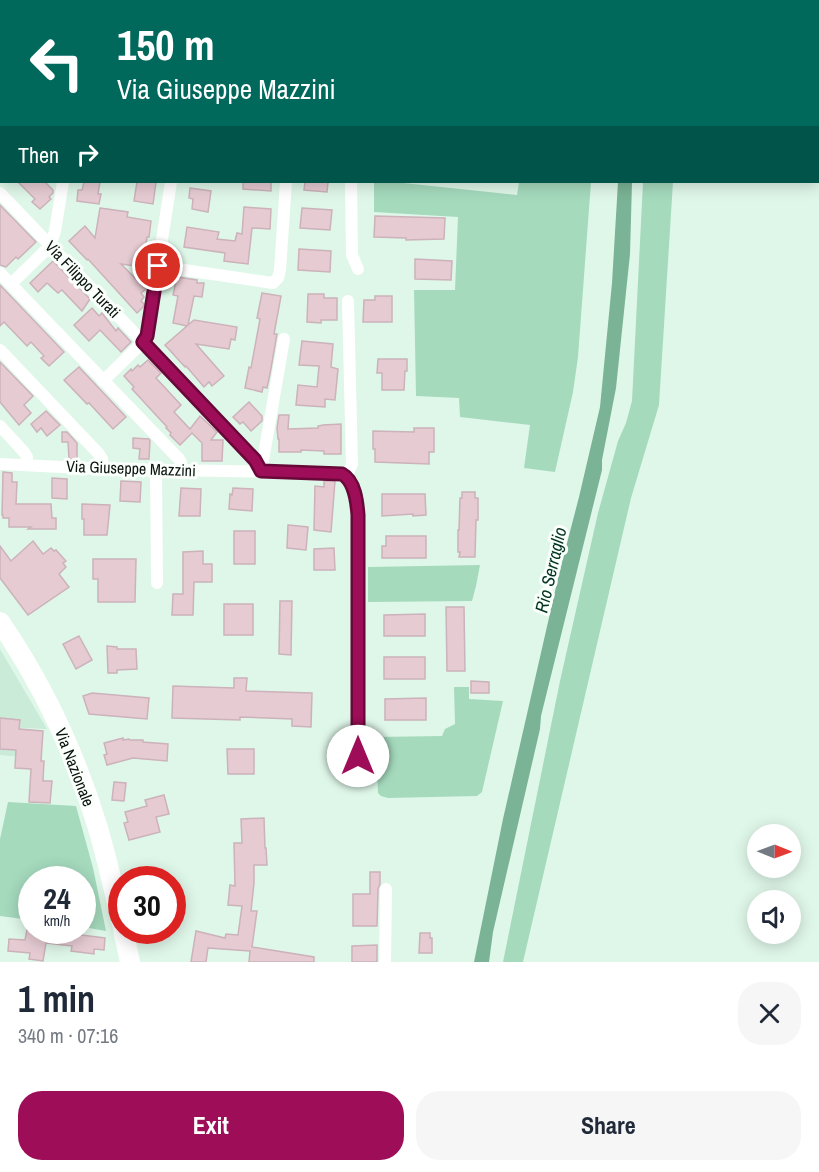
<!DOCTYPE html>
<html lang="en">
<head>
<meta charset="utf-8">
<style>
  :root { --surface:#fff; --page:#f6f6f7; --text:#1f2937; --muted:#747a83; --accent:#9e0d58 }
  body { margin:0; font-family:"Archivo Narrow",sans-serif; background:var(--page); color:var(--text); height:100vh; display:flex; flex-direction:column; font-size:22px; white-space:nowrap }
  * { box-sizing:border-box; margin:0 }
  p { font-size:20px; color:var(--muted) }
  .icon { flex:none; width:33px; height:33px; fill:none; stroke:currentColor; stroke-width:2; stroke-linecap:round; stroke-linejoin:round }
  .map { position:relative; height:962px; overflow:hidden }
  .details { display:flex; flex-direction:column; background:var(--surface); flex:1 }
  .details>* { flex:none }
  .guide { position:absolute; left:0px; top:0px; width:819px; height:183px; box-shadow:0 3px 15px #0003; background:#00695c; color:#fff; overflow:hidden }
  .needle { width:39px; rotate:91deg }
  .controls { position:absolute; left:747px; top:824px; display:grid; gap:12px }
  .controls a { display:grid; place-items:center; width:54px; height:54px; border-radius:50%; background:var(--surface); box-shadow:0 3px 15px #0003; font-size:30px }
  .speed { position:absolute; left:18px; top:866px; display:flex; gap:12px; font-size:30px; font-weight:700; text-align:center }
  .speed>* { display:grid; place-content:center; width:78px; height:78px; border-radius:50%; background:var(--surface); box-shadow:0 3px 15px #0003; line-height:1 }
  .speed small { font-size:15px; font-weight:400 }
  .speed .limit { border:9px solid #d22; background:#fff; color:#111 }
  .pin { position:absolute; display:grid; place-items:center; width:51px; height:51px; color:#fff; margin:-26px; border:3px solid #fff; border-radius:50%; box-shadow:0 2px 6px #0007 }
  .me { position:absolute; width:66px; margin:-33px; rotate:0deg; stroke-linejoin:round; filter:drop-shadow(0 0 4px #0008) }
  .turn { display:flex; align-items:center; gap:21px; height:126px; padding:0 18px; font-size:27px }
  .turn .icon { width:78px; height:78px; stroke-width:2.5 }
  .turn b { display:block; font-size:42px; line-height:51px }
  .then { display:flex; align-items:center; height:57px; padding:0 18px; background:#0003; gap:12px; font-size:22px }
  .round { display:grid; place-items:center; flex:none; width:63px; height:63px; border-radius:24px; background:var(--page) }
  .summary { display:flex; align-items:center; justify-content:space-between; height:102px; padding:0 18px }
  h1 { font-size:36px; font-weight:700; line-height:45px }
  .button { display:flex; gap:12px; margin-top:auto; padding:12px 18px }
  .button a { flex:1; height:69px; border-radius:24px; background:var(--accent); color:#fff; font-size:24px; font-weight:700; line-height:69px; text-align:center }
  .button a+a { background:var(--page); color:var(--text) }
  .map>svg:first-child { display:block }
</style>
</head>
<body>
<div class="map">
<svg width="819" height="962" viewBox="0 0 819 962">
  <rect width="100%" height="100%" fill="#dff7e9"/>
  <!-- built -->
  <polygon fill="#cbebd9" points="0,649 47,729 22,728 20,757 0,755"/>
  <!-- green -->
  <g fill="#a5dabd">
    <polygon points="374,182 394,182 517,195 519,182 591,182 578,357 573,392 555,472 524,468 530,425 460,417 459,398 416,396 414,290 455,290 458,217 374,212"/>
    <polygon points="643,182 673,182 659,405 631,498 523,962 503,962 560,681 598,513 618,441 626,423 632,401"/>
    <polygon points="480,565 476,586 472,601 368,602 368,567"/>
    <polygon points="454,687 469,687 469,699 503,701 482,792 477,796 388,798 381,796 378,793 376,737 442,736 445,729 455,724"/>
    <polygon points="8,802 76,806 93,868 106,931 83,927 82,879 32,879 31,920 0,916 0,839"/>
  </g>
  <!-- water -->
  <polygon fill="#7ab395" points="618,182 632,182 630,254 616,388 602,460 602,470 541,716 540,729 493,932 489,962 474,962 503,819 559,574 579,497 600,407 612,283"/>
  <!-- building -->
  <g fill="#e6cbd3" stroke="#ccb2ba" stroke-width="1.5">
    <polygon points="18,182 45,182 53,190 53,193 49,197 51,199 40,209 32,202 35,199"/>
    <polygon points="84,182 100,182 98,194 101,194 99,204 77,201 78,190 82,190"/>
    <polygon points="137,182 156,182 153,204 134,201"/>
    <polygon points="243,182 271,182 271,191 243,189"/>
    <polygon points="305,182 328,182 327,192 304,190"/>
    <polygon points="190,188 211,191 208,212 192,209 193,199 189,198"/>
    <polygon points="0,205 36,242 18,259 16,257 6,267 0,265"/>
    <polygon points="244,207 271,209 270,229 252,228 248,264 224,261 225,253 184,247 187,227 219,232 217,239 235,241 237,233 242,234"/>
    <polygon points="100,208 128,212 127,217 151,221 149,237 147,237 143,267 121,264 146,289 141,293 144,297 141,301 144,304 143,307 137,313 88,259 87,260 69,241 85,226 95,238"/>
    <polygon points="302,208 332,210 330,230 300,228"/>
    <polygon points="375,216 445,218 444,239 406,240 406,238 374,237"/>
    <polygon points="299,249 331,251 330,272 298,270"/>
    <polygon points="415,259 452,261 451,280 415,279"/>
    <polygon points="53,261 90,299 82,311 62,290 58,293 47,283 38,292 30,283"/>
    <polygon points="177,277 197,280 197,283 204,283 202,297 194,296 188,325 194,320 237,327 235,340 231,339 229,349 196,344 224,376 212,386 209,382 204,387 186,366 185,367 165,345 187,326 173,323 178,296 173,295"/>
    <polygon points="0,285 64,352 49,366 41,358 44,356 31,342 27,346 4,322 0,326"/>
    <polygon points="262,293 281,296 274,334 277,334 270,374 267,388 263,387 262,392 245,388 249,367 251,368 260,319 257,318"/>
    <polygon points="308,294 324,294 324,298 337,298 337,320 321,320 321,323 307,322"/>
    <polygon points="375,296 392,296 392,322 363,322 364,300 375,300"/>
    <polygon points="92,308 99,316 102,313 116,331 118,328 131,342 121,352 100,330 89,341 74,325"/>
    <polygon points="302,341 333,344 331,367 338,369 335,400 325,399 325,407 296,405 298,385 317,387 319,366 299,365"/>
    <polygon points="378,359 407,359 407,371 405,371 404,390 382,390 382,373 377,373"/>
    <polygon points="148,360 161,373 156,378 181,405 174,412 190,429 200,416 217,432 211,440 223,440 222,461 202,461 202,443 192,433 180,445 170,435 171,433 166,428 167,427 132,389 134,387 124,376 131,369 132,371 138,365 140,367"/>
    <polygon points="0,362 33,396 24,405 31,413 19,425 0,402"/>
    <polygon points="79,367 126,417 113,429 89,403 87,404 64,380"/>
    <polygon points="249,402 262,416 262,421 251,431 243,422 240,424 233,417"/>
    <polygon points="46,411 60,425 47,436 41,428 37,432 31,424"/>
    <polygon points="279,415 289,415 288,429 318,428 318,426 323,425 341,424 341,454 324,454 324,451 301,450 301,452 279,452 279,439 278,439 277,428"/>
    <polygon points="414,428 434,428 434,452 429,452 429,464 375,462 375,449 373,449 373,431 414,432"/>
    <polygon points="62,432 67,432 77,443 77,459 69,459 68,442 62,442"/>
    <polygon points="133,438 149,439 150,441 149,459 139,459 140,449 133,448"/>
    <polygon points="3,472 12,473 12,482 17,482 16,504 51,504 52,518 56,518 56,529 28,529 31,527 9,527 9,518 3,518 3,515 2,515"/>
    <polygon points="52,478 67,479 67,499 52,498"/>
    <polygon points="121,481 141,482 140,502 120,501"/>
    <polygon points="324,481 335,481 331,532 314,530 315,486 324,487"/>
    <polygon points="181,488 201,489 200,516 179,516"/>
    <polygon points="233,488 253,489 252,511 229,509 230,494 232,495"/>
    <polygon points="462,492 475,492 475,498 478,498 478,520 476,520 475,557 459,557 460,552 458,552 458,530 459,530 460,498 462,498"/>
    <polygon points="382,494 425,494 426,515 413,516 413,514 382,516"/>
    <polygon points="82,504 110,505 107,535 84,535 84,519 82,519"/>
    <polygon points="288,525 308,527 306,550 287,548"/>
    <rect x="234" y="531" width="21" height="33"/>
    <polygon points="386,536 426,536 426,558 382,558 382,546 386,546"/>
    <polygon points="33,541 43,554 51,548 54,551 56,550 66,561 63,563 66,567 59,574 69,587 28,615 0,578 0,546 11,561"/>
    <polygon points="334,548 335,570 314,570 314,549"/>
    <polygon points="203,551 203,564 212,564 212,582 194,582 193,615 172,615 173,594 183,594 183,552"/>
    <polygon points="93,559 136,559 135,602 98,602 98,579 93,579"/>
    <polygon points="280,601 292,601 291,655 279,654"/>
    <rect x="224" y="604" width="29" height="31"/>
    <polygon points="446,607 464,607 465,671 447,671"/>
    <polygon points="425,614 425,636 384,636 384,615"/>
    <polygon points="79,636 92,660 76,669 63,644"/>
    <polygon points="107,646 117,647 117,649 136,649 137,669 117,670 117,673 108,673"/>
    <rect x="384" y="657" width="41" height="22"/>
    <polygon points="234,678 247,678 246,691 312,693 311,727 292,726 292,719 240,717 240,720 172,718 173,686 234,688"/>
    <polygon points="471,681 489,682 489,693 471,693"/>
    <polygon points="92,693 149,698 147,719 89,714 83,696"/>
    <polygon points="426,698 426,720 385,720 385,699"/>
    <polygon points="0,718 20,720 19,729 43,731 41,761 44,761 43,781 52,781 50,803 29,802 31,769 15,768 16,750 0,749"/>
    <polygon points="123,738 123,740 129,739 130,740 143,740 143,742 168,744 167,761 133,758 107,765 104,755 107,754 104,743"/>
    <polygon points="227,749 254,749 254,774 228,774"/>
    <polygon points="114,782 126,783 124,801 112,800"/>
    <polygon points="164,795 169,814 156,817 160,832 129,840 124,823 128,822 125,812 147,806 145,800"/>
    <polygon points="264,818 265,848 266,848 267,865 254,865 254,883 251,911 257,911 252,947 314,957 314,962 249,962 250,951 208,948 206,962 191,962 196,931 225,938 226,934 238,935 242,906 228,905 230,885 235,886 234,843 242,843 241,819"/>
    <polygon points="370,872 380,872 380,884 378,889 377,926 353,926 353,894 370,894"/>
    <polygon points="27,930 48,930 47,933 73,937 74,934 105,938 104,950 94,949 94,954 71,951 72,946 46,943 43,961 29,959 30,953 8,951 9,939 25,940"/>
    <polygon points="420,933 430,933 430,938 432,938 432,953 419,953"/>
    <polygon points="377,945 377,962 352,962 352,946"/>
  </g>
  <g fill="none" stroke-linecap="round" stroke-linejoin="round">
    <!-- minor -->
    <g stroke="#fff" stroke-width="12">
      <polyline points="329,0 338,2"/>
      <polyline points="0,31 2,31"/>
      <polyline points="351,182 352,255 358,269"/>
      <polyline points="0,193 143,342 255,460 261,472"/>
      <polyline points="157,266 273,283 278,278 280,270 286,182"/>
      <polyline points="0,273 179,459 181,463 182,470"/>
      <polyline points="11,284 50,246 55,231 63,182"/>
      <polyline points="0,350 99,454 102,459 103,469"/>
      <polyline points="103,381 143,342 147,336 171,182"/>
      <polyline points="0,426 24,452 27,457 27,464"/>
      <path d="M 0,464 L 103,469 L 339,473 C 354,476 357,502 358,515 L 358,756"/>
      <polyline points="156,470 157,583"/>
      <polyline points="261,472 284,339"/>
      <polyline points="346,475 349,471 352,464 348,301"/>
      <polyline points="385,962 386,889"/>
    </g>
    <!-- primary -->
    <g stroke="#fff" stroke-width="20">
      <path d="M 0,622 C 43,685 75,753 97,825 C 107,858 114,891 122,924"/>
      <polyline points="123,930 130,962"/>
    </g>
  </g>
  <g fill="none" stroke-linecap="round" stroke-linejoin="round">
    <defs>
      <path id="route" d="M 158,266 L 147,336 L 143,342 L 255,460 L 261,471 L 342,474 C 355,481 357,502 358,515 L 358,756"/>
    </defs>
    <!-- route casing -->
    <use href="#route" stroke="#670839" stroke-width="15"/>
    <!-- route -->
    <use href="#route" stroke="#9e0d58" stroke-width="10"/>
  </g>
  <g text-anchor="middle" stroke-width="6" stroke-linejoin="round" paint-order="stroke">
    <!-- street labels -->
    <g font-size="16" fill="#0a120d" stroke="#fafffc">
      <text transform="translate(83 279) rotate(46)" y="6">Via Filippo Turati</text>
      <text transform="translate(131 468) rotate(2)" y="6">Via Giuseppe Mazzini</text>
      <text transform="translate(75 767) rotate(69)" y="6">Via Nazionale</text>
    </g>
    <!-- water labels -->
    <g font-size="18" font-style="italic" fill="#043522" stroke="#fafffc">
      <text transform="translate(551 570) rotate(-77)" y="6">Rio Serraglio</text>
    </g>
  </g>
</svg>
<div class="controls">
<a><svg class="needle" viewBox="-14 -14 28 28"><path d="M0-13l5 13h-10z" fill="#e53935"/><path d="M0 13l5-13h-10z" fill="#747a83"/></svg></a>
<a><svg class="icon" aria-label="sound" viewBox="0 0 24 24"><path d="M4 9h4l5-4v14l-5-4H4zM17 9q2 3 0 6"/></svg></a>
</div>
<div class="speed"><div>24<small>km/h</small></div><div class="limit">30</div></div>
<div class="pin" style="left:158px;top:266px;background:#d93025"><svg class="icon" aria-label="arrive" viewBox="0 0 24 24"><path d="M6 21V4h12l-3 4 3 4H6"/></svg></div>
<svg class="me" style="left:358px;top:756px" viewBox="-20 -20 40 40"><circle r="19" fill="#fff"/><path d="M0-13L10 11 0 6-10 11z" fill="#9e0d58"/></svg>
<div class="guide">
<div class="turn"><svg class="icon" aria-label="left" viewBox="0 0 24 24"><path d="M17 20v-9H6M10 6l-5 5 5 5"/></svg><div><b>150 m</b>Via Giuseppe Mazzini</div></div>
<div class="then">Then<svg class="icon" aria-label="right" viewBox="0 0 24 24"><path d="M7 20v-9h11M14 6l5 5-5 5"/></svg></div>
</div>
</div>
<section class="details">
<div class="summary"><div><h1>1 min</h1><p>340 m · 07:16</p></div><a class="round"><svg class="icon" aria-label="close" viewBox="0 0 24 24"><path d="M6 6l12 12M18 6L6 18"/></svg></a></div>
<div class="button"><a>Exit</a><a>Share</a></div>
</section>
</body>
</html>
